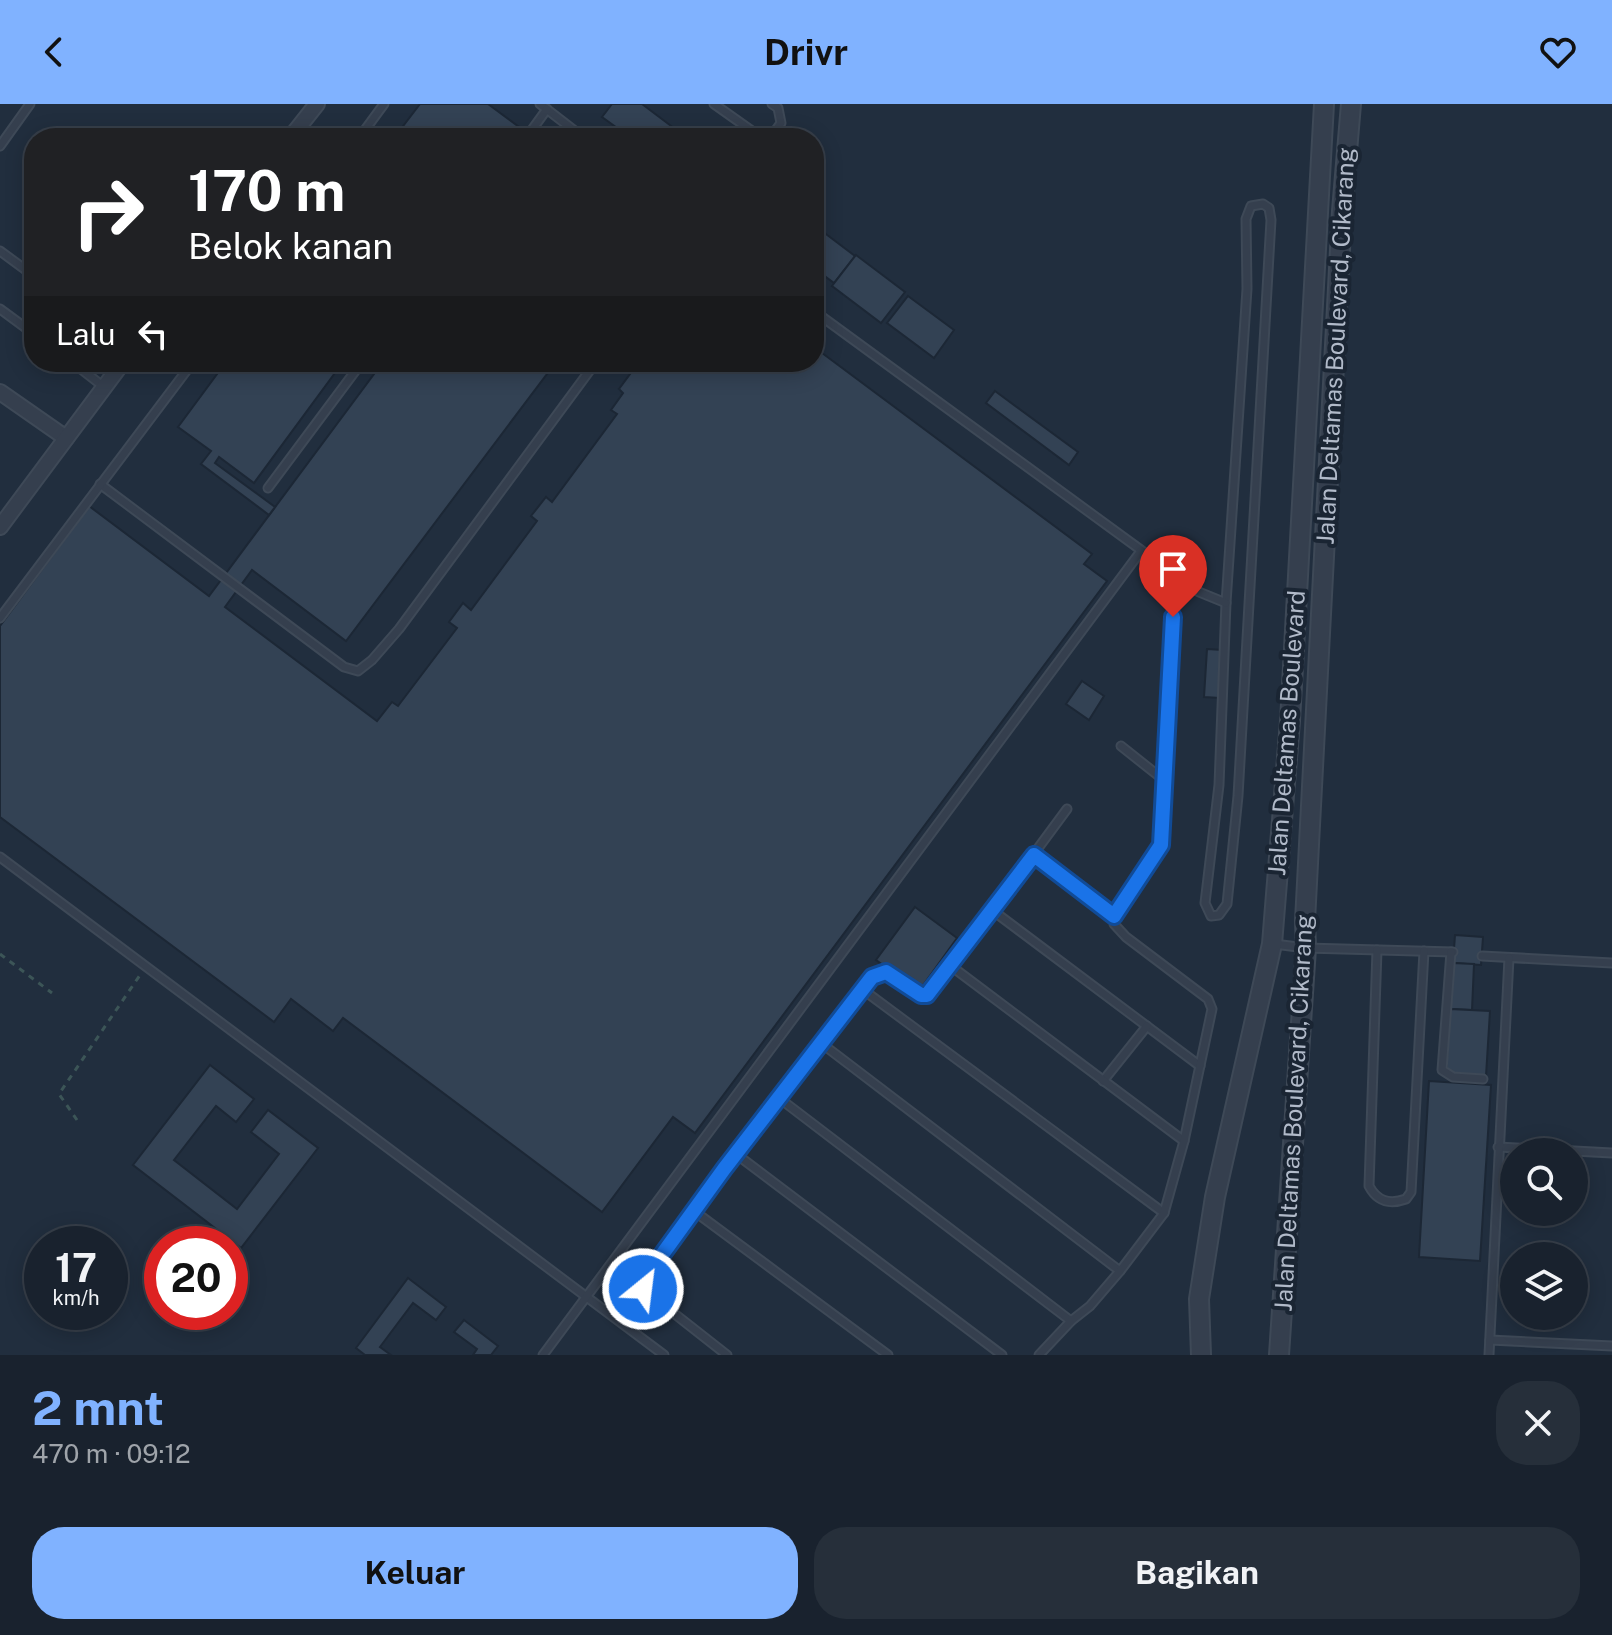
<!DOCTYPE html>
<html lang="id">
<head>
<meta charset="utf-8">
<style>
  :root { --surface:#19222e; --page:#262f3a; --text:#f1f3f6; --muted:#9fa4aa; --line:#373f4a; --accent:#80b2ff }
  body { margin:0; font-family:"Public Sans",sans-serif; background:var(--page); color:var(--text); height:100vh; display:flex; flex-direction:column; font-size:30px; white-space:nowrap }
  * { box-sizing:border-box; margin:0 }
  p { font-size:26px; color:var(--muted) }
  .icon { flex:none; width:44px; height:44px; fill:none; stroke:currentColor; stroke-width:2; stroke-linecap:round; stroke-linejoin:round }
  .map { position:relative; height:1251px; overflow:hidden }
  .drawer { display:flex; flex-direction:column; background:var(--surface); flex:1 }
  .drawer>* { flex:none }
  .top-card { position:absolute; left:24px; top:24px; width:800px; height:244px; border-radius:32px; box-shadow:0 4px 20px #0003,0 0 0 2px var(--line); background:#202124; color:#fff; overflow:hidden }
  .controls { position:absolute; left:1500px; top:1034px; display:grid; gap:16px }
  .controls a { display:grid; place-items:center; width:88px; height:88px; border-radius:50%; background:var(--surface); box-shadow:0 4px 20px #0003,0 0 0 2px var(--line); font-size:40px }
  .speed { position:absolute; left:24px; top:1122px; display:flex; gap:16px; font-size:40px; font-weight:700; text-align:center }
  .speed>* { display:grid; place-content:center; width:104px; height:104px; border-radius:50%; background:var(--surface); box-shadow:0 4px 20px #0003,0 0 0 2px var(--line); line-height:1 }
  .speed small { font-size:20px; font-weight:400 }
  .speed .limit { border:12px solid #d22; background:#fff; color:#111 }
  .pin { position:absolute; display:grid; place-items:center; width:68px; height:68px; color:#fff; margin:-82px -34px; border-radius:50% 50% 50% 0; rotate:-45deg; box-shadow:0 0 8px #0007 }
  .pin .icon { rotate:45deg }
  .me { position:absolute; width:88px; margin:-44px; rotate:29deg; stroke-linejoin:round; filter:drop-shadow(0 0 6px #0008) }
  .turn { display:flex; align-items:center; gap:28px; height:168px; padding:0 32px; font-size:36px }
  .turn .icon { width:104px; height:104px; stroke-width:2.5 }
  .turn b { display:block; font-size:56px; line-height:68px }
  .then { display:flex; align-items:center; height:76px; padding:0 32px; background:#0003; gap:16px; font-size:30px }
  .round { display:grid; place-items:center; flex:none; width:84px; height:84px; border-radius:32px; background:var(--page) }
  .head { display:flex; align-items:center; justify-content:space-between; height:136px; padding:0 32px }
  h1 { font-size:48px; font-weight:700; line-height:60px; color:var(--accent) }
  .button { display:flex; gap:16px; margin-top:auto; padding:16px 32px }
  .button a { flex:1; height:92px; border-radius:32px; background:var(--accent); color:#111; font-size:32px; font-weight:700; line-height:92px; text-align:center }
  .button a+a { background:var(--page); color:var(--text) }
  header { display:flex; justify-content:space-between; align-items:center; height:104px; padding:0 32px; background:var(--accent); color:#111; font-size:36px; font-weight:700 }
  .map>svg:first-child { display:block }
</style>
</head>
<body>
<header><svg class="icon" aria-label="back" viewBox="0 0 24 24"><path d="M15 5l-7 7 7 7"/></svg>Drivr<svg class="icon" aria-label="heart" viewBox="0 0 24 24"><path d="M12 20l-8-8c-3-5 5-10 8-4 3-6 11-1 8 4z"/></svg></header>
<div class="map">
<svg width="1612" height="1251" viewBox="0 0 1612 1251">
  <rect width="100%" height="100%" fill="#212e3e"/>
  <!-- building -->
  <g fill="#334254" stroke="#1c2735" stroke-width="2">
    <polygon points="420,0 488,0 519,23 511,34 394,34"/>
    <polygon points="612,0 642,0 687,34 631,34 602,13"/>
    <polygon points="814,121 855,152 834,179 814,164"/>
    <polygon points="856,151 905,188 881,219 832,182"/>
    <polygon points="908,192 954,226 934,254 887,219"/>
    <polygon points="814,243 1092,450 1084,460 1107,477 695,1029 673,1013 602,1108 343,914 333,927 291,895 274,918 0,713 0,522 89,402 209,492 383,258 556,258 346,537 252,466 225,503 377,617 392,598 398,602 457,524 449,518 463,499 471,506 537,417 531,412 546,393 552,398 617,310 611,306 623,289 619,285 639,258 814,258"/>
    <polygon points="226,258 343,258 254,379 219,353 215,359 275,403 269,411 201,360 211,347 178,323"/>
    <polygon points="995,287 1078,348 1069,361 986,299"/>
    <polygon points="1207,545 1223,546 1220,594 1204,593"/>
    <polygon points="1082,577 1104,592 1089,616 1066,600"/>
    <polygon points="915,803 957,834 919,887 876,856"/>
    <polygon points="1455,831 1483,833 1481,861 1453,859"/>
    <polygon points="1453,859 1474,860 1472,906 1450,905"/>
    <polygon points="1450,905 1490,907 1486,972 1446,969"/>
    <polygon points="210,961 254,995 236,1018 216,1002 174,1056 237,1105 279,1050 251,1028 268,1006 318,1044 241,1144 133,1061"/>
    <polygon points="1429,977 1491,981 1480,1157 1419,1153"/>
    <polygon points="408,1174 446,1203 436,1216 413,1199 380,1243 391,1251 365,1251 356,1244"/>
    <polygon points="464,1216 498,1242 491,1251 473,1251 477,1245 454,1228"/>
  </g>
  <g fill="none" stroke-linecap="round" stroke-linejoin="round">
    <defs>
      <g id="service">
        <polyline points="540,0 584,34"/>
        <polyline points="714,0 762,34"/>
        <polyline points="359,34 384,0"/>
        <polyline points="526,34 547,5"/>
        <polyline points="764,34 773,30 781,19 778,4 772,0"/>
        <polyline points="0,42 30,0"/>
        <polygon points="1263,100 1269,104 1271,116 1238,692 1227,800 1219,811 1211,812 1205,799 1219,681 1226,499 1247,185 1246,115 1251,102"/>
        <polyline points="0,147 34,172"/>
        <polyline points="0,205 34,230"/>
        <polyline points="814,207 1182,476 1199,488 1226,499"/>
        <polyline points="72,258 104,283"/>
        <polyline points="100,380 344,563 358,567 372,556 399,525 596,258"/>
        <polyline points="268,384 362,258"/>
        <polyline points="0,514 193,258"/>
        <polyline points="1121,642 1165,677"/>
        <polyline points="1034,751 1114,812"/>
        <polyline points="0,753 664,1251"/>
        <polyline points="992,806 1200,962"/>
        <polyline points="1274,840 1306,844 1453,848"/>
        <path d="M 1377,846 L 1369,1082 C 1377,1097 1389,1101 1406,1095 L 1411,1088 L 1424,847"/>
        <polyline points="1451,848 1442,966 1453,973 1483,975"/>
        <polyline points="1482,852 1612,859"/>
        <polyline points="951,862 1067,705"/>
        <polyline points="862,885 1164,1109"/>
        <polyline points="821,939 1120,1167"/>
        <polyline points="1103,977 1147,922"/>
        <polyline points="779,994 1071,1217"/>
        <polyline points="1498,1043 1612,1049"/>
        <polyline points="736,1050 1002,1251"/>
        <polyline points="694,1107 888,1251"/>
        <polyline points="1490,1236 1612,1242"/>
        <polyline points="543,1251 1141,447"/>
        <polyline points="727,1251 643,1185 643,1177 724,1065 862,885 872,873 886,868 924,892 931,888 951,862 1184,1037"/>
        <polyline points="1039,1251 1071,1217 1090,1202 1120,1167 1164,1109 1184,1037 1212,905 1208,895 1126,833 1114,820 1114,812 1161,741 1173,513"/>
        <polyline points="1489,1251 1509,854"/>
      </g>
      <g id="minor">
        <polyline points="290,34 317,0"/>
        <polyline points="0,288 66,334"/>
        <polyline points="0,423 123,258"/>
      </g>
      <g id="tertiary">
        <polyline points="1201,1251 1199,1195 1215,1093 1272,840 1290,617 1324,0"/>
        <polyline points="1279,1251 1306,844 1305,817 1342,107 1351,0"/>
      </g>
    </defs>
    <!-- service casing -->
    <use href="#service" stroke="#3e4957" stroke-width="11"/>
    <!-- minor casing -->
    <use href="#minor" stroke="#3e4957" stroke-width="18"/>
    <!-- tertiary casing -->
    <use href="#tertiary" stroke="#3e4957" stroke-width="22"/>
    <!-- path -->
    <g stroke="#3c5557" stroke-width="3" stroke-dasharray="6 6" stroke-linecap="butt">
      <polyline points="0,850 52,889"/>
      <polyline points="77,1016 59,990 140,871"/>
    </g>
    <!-- service -->
    <use href="#service" stroke="#353f4e" stroke-width="7"/>
    <!-- minor -->
    <use href="#minor" stroke="#353f4e" stroke-width="14"/>
    <!-- tertiary -->
    <use href="#tertiary" stroke="#353f4e" stroke-width="18"/>
  </g>
  <g fill="none" stroke-linecap="round" stroke-linejoin="round">
    <defs>
      <polyline id="route" points="643,1185 643,1177 724,1065 872,873 886,868 921,891 927,891 1034,751 1114,812 1161,741 1173,513"/>
    </defs>
    <!-- route casing -->
    <use href="#route" stroke="#114b97" stroke-width="20"/>
    <!-- route -->
    <use href="#route" stroke="#1a73e8" stroke-width="14"/>
  </g>
  <g text-anchor="middle" stroke-width="8" stroke-linejoin="round" paint-order="stroke">
    <!-- street labels -->
    <g font-size="24" fill="#b1bac9" stroke="#1a2533">
      <text transform="translate(1336 242) rotate(-87)" y="8">Jalan Deltamas Boulevard, Cikarang</text>
      <text transform="translate(1287 629) rotate(-86)" y="8">Jalan Deltamas Boulevard</text>
      <text transform="translate(1294 1009) rotate(-87)" y="8">Jalan Deltamas Boulevard, Cikarang</text>
    </g>
  </g>
</svg>
<div class="controls">
<a><svg class="icon" aria-label="search" viewBox="0 0 24 24"><circle cx="10" cy="10" r="6"/><path d="M15 15l6 6"/></svg></a>
<a><svg class="icon" aria-label="layers" viewBox="0 0 24 24"><path d="M12 4l9 5-9 5-9-5zM3 14l9 5 9-5"/></svg></a>
</div>
<div class="speed"><div>17<small>km/h</small></div><div class="limit">20</div></div>
<div class="pin" style="left:1173px;top:513px;background:#d93025"><svg class="icon" aria-label="arrive" viewBox="0 0 24 24"><path d="M6 21V4h12l-3 4 3 4H6"/></svg></div>
<svg class="me" style="left:643px;top:1185px" viewBox="-20 -20 40 40"><circle r="17" fill="#1a73e8" stroke="#fff" stroke-width="3"/><path d="M0-11L8 9 0 5-8 9z" fill="#fff"/></svg>
<div class="top-card">
<div class="turn"><svg class="icon" aria-label="right" viewBox="0 0 24 24"><path d="M7 20v-9h11M14 6l5 5-5 5"/></svg><div><b>170 m</b>Belok kanan</div></div>
<div class="then">Lalu<svg class="icon" aria-label="left" viewBox="0 0 24 24"><path d="M17 20v-9H6M10 6l-5 5 5 5"/></svg></div>
</div>
</div>
<section class="drawer">
<div class="head"><div><h1>2 mnt</h1><p>470 m · 09:12</p></div><a class="round"><svg class="icon" aria-label="close" viewBox="0 0 24 24"><path d="M6 6l12 12M18 6L6 18"/></svg></a></div>
<div class="button"><a>Keluar</a><a>Bagikan</a></div>
</section>
</body>
</html>
